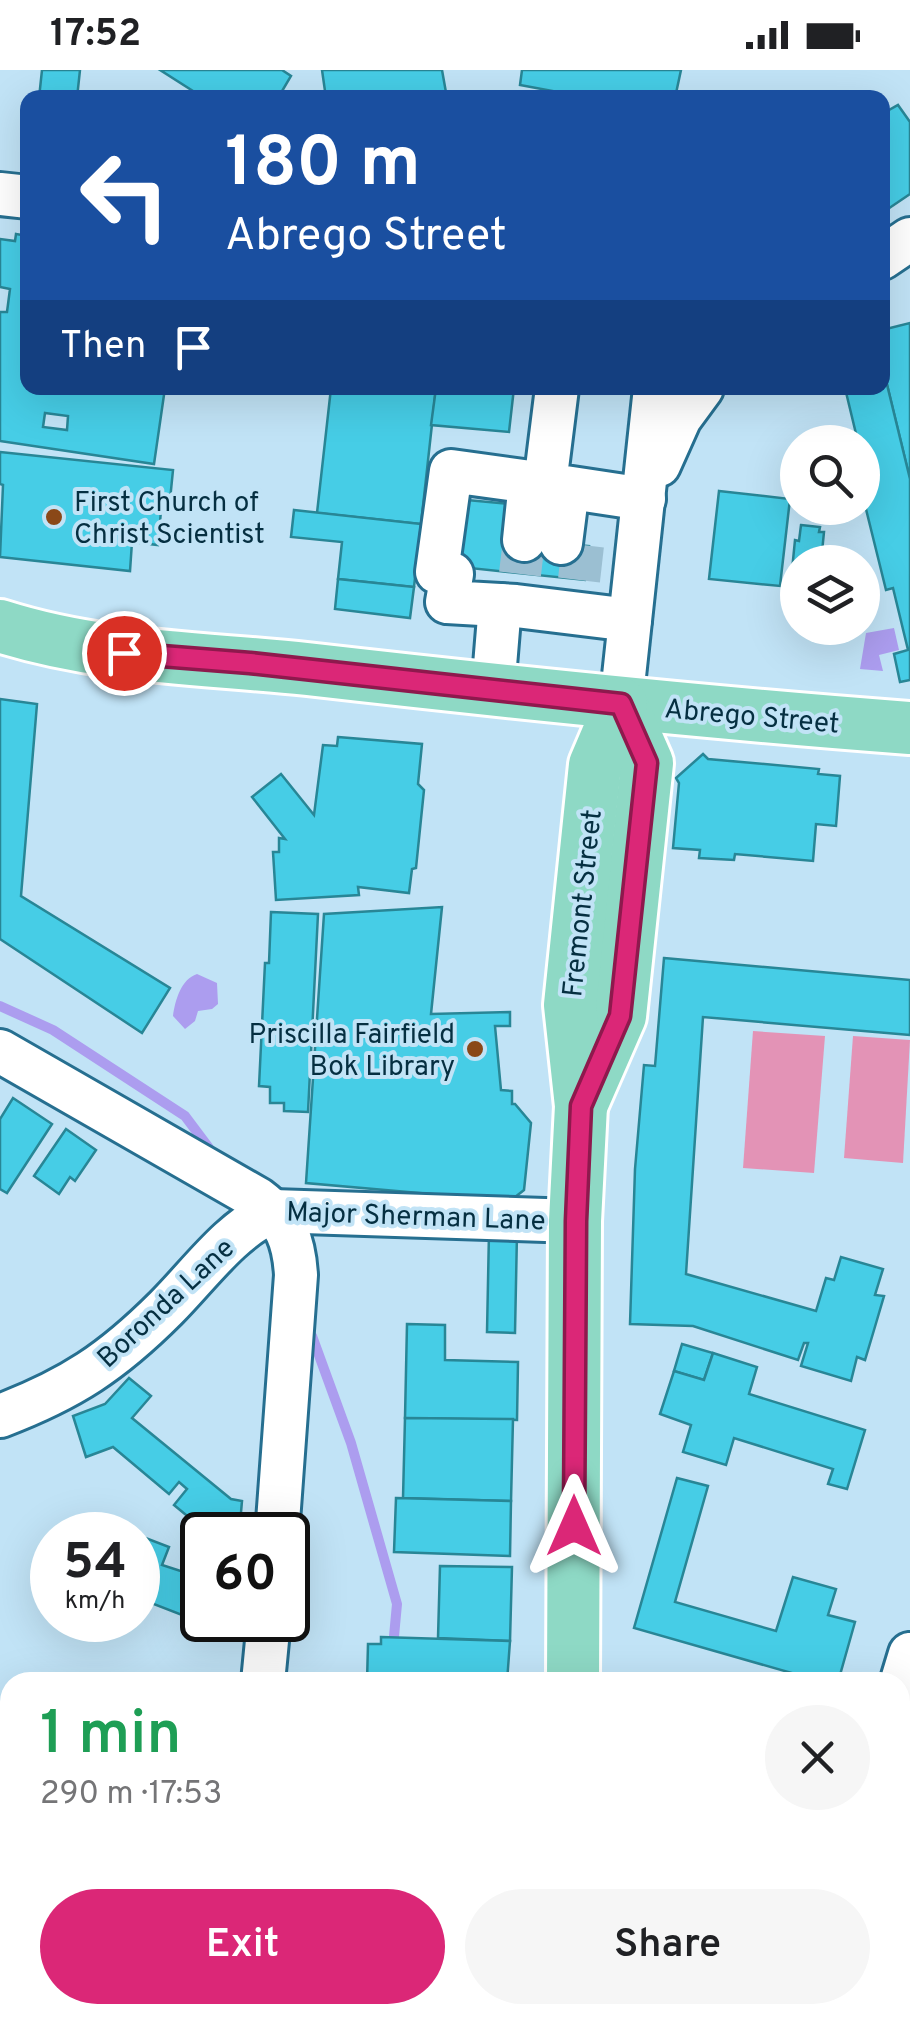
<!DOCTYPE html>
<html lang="en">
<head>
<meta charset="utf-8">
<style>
  :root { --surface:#fff; --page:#f6f6f6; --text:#202124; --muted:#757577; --accent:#db2777 }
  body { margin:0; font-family:Overpass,sans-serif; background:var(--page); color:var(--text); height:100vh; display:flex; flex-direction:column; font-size:38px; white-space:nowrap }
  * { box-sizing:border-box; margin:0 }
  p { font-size:32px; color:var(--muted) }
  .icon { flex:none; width:55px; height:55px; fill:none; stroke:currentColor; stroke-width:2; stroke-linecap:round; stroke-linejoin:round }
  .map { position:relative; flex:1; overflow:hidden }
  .side { position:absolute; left:0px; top:1602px; width:910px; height:352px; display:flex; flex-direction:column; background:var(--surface); border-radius:30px 30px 0 0; box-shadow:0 10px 40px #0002 }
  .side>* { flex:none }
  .top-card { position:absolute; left:20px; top:20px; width:870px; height:305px; border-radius:20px; box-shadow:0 10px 40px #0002; background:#1a4fa0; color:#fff; overflow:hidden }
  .tools { position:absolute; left:780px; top:355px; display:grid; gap:20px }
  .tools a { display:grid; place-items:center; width:100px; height:100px; border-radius:50%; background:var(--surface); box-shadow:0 10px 40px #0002; font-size:50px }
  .speed { position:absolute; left:30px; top:1442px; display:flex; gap:20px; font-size:50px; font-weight:700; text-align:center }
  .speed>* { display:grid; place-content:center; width:130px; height:130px; border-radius:50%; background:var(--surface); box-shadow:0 10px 40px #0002; line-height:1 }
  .speed small { font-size:25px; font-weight:400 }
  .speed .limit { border:5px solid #111; border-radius:15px; background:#fff; color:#111 }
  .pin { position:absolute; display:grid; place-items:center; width:85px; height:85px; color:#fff; margin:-42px; border:5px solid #fff; border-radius:50%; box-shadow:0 2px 10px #0007 }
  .me { position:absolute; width:110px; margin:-55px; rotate:0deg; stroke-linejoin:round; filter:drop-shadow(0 0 8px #0008) }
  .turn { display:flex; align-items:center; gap:35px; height:210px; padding:0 40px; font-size:45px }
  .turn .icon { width:130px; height:130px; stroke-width:2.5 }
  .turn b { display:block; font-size:70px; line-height:85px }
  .then { display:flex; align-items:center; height:95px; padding:0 40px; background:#0003; gap:20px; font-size:38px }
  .round { display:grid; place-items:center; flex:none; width:105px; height:105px; border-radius:52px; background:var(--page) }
  .summary { display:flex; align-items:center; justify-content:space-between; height:170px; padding:0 40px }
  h1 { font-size:60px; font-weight:600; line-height:75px; color:#1e9e55 }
  .button { display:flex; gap:20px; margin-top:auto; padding:20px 40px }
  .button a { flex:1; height:115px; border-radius:60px; background:var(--accent); color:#fff; font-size:40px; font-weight:600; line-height:115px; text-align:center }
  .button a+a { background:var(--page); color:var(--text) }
  .status { display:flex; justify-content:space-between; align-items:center; height:70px; padding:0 50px; background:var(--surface); direction:ltr }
  .status svg { height:28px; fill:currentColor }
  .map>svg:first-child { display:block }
</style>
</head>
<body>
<div class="status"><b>17:52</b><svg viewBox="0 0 49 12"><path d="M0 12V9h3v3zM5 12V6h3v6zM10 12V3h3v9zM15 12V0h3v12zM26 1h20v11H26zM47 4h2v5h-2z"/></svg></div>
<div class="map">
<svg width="910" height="1954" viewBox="0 0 910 1954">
  <rect width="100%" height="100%" fill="#c1e3f6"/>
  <!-- green -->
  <g fill="#e393b6">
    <polygon points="753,961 825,966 814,1103 743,1098"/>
    <polygon points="853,966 910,970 903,1093 844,1088"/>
    <polygon points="910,1713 910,1829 900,1828 900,1722"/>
    <polygon points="651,1945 874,1945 910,1951 910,1954 639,1954"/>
  </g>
  <!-- water -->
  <g fill="#ac9def">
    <polygon points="894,558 899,580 879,585 883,601 860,599 866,563"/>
    <path d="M 197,904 L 217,913 L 218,934 L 212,939 L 198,941 L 195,951 L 185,959 L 173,946 C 175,931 181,909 197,904 Z"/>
  </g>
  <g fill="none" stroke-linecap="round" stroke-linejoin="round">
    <!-- stream -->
    <g stroke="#ac9def" stroke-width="10">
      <polyline points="0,936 53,960 185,1046 209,1078"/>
      <polyline points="312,1266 351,1373 397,1534 393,1577"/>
      <polyline points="0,1735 10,1740"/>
    </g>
  </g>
  <!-- building -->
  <g fill="#46cde6" stroke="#288696" stroke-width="2.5" fill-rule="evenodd">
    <polygon points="42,0 80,0 77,28 39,28"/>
    <polygon points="160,0 282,0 291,6 278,28 204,28"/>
    <polygon points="322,0 442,0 447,28 326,28"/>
    <polygon points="522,0 681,0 675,28 590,28 520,15"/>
    <polygon points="898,35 910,52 910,124 882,143 882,44"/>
    <path d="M 16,164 L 28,166 L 28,318 L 165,318 L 154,394 L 0,371 L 0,242 L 7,242 L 10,219 L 0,217 L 0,169 L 15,171 ZM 45,343 L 68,346 L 67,360 L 43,357 Z"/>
    <polygon points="910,253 910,409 882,294 882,260"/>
    <polygon points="882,294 910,409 910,610 900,612 894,584 908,580 893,518 886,520 862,423 862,372 858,372 845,318 882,318"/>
    <polygon points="331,318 436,318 421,454 317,443"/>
    <polygon points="436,318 514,318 509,362 431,355"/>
    <polygon points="0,382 173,400 170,430 162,429 158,475 132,472 130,501 0,487 3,415 0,414"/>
    <polygon points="719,421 790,429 780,516 709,509"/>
    <polygon points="467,430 511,434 507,468 589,476 585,510 460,497"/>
    <polygon points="294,440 421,454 414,517 338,509 342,472 291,467"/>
    <polygon points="801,455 820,457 819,462 824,462 821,492 798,492 798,542 788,541 795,470 799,471"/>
    <polygon points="338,509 414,517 410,548 335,539"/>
    <polygon points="0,629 37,634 21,826 170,918 142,963 0,869"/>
    <polygon points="338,667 422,674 418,714 424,720 416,798 412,799 409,823 358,817 359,825 276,830 273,782 279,782 279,768 285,769 252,727 281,704 314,745 323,675 337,676"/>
    <polygon points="703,684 708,689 819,699 818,704 840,706 836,756 816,754 813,791 735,784 734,790 699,788 700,780 673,778 679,713 676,708"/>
    <polygon points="442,837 431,944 510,942 510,956 495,956 501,1020 512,1021 512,1034 515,1034 531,1053 524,1120 510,1131 306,1113 324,844"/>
    <polygon points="271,842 318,844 308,1042 284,1041 284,1033 270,1033 270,1017 259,1016 265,893 269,893"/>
    <polygon points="664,888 910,910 910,965 703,947 686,1204 816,1241 826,1208 834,1210 841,1187 883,1199 875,1225 884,1226 874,1260 865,1290 857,1287 851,1311 801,1296 808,1273 804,1273 798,1290 693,1256 630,1254 635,1099 644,995 655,996"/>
    <polygon points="13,1028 52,1054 7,1123 0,1119 0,1049"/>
    <polygon points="66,1059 96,1080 75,1111 70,1107 59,1124 34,1106"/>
    <polygon points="489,1162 517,1163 515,1263 487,1262"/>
    <polygon points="407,1254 445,1255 445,1290 518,1292 517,1350 405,1348"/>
    <polygon points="682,1274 713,1283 704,1310 674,1301"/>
    <polygon points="713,1283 757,1297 749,1324 865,1360 847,1419 828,1414 833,1399 734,1368 726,1395 683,1382 691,1355 660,1344 674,1301 704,1310"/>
    <polygon points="129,1308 151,1326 132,1348 231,1429 242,1431 239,1465 202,1465 202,1549 184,1542 182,1545 138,1528 138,1465 169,1477 162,1495 193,1505 197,1454 174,1435 187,1419 179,1412 169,1424 113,1377 86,1387 73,1346 105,1334"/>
    <polygon points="405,1348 513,1349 511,1431 403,1428"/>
    <polygon points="677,1408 708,1416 675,1532 776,1561 793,1507 836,1519 828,1545 855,1552 838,1612 823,1612 634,1558"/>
    <polygon points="396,1428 511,1431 510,1486 394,1482"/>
    <polygon points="440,1496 512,1497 510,1571 438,1568"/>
    <polygon points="381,1567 510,1571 507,1612 367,1612 368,1574 381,1574"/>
    <polygon points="385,1945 413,1945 428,1954 380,1954"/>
    <polygon points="413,1945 480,1945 479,1954 428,1954"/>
  </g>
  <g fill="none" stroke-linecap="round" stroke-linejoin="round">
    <!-- minor-tunnel -->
    <g stroke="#9bbfd2" stroke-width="42" stroke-dasharray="42 21" stroke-linecap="butt">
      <polyline points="520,504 524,470"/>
      <polyline points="579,510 583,475"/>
    </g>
    <defs>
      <g id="minor">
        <polyline points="0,124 28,127"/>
        <polyline points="882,188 910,169"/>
        <polyline points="557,318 545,414 644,429"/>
        <polyline points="659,395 680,348 702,318"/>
        <polyline points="545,414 451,401 437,502 452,504 447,532 516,536 630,550"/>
        <polyline points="524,470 530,412"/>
        <polyline points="561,473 568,418"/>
        <polyline points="493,620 500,535"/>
        <polyline points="621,634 655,318"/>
        <path d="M 0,981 L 258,1129 C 286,1150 294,1171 296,1205 L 277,1465"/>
        <path d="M 0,1346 C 71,1319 112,1292 166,1238 C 200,1204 229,1161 273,1141 L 575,1151"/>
        <polyline points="263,1612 269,1550"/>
        <polyline points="900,1617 910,1584"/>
        <polyline points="0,1783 10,1790"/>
        <polyline points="900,1911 910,1913"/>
        <polyline points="288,1945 303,1954"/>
      </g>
      <g id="major">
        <path d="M 0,556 C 100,588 203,588 307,599 C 508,622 708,643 910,658"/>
        <polyline points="582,1033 620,946 647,693 621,634"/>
        <polyline points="573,1612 575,1151 581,1036 570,935 595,695 621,634"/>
        <polyline points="522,1954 523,1945"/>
        <polyline points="568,1954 569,1945"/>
        <polyline points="611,1954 621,1945"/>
      </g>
    </defs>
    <!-- minor casing -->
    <use href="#minor" stroke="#266f90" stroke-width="48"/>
    <!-- major casing -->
    <use href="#major" stroke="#fff" stroke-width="58"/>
    <!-- minor -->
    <use href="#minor" stroke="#fff" stroke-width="42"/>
    <!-- major -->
    <use href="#major" stroke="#8ed9c5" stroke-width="52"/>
  </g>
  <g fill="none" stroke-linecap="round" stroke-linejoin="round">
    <defs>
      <polyline id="route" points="124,583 250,593 621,634 647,693 620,946 581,1036 576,1151 574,1456"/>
    </defs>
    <!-- route casing -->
    <use href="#route" stroke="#8e194d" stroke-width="25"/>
    <!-- route -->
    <use href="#route" stroke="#db2777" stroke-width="18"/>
  </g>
  <!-- markers -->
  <g fill="#8a4818" stroke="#c1e3f6" stroke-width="4">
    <circle cx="54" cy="447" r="10"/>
    <circle cx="475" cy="979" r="10"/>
  </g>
  <g text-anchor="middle" stroke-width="8" stroke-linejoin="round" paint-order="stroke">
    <!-- poi labels -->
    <g font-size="28" fill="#052f41" stroke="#c1e3f6" text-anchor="start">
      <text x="74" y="441">First Church of<tspan x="74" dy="32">Christ Scientist</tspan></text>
      <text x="455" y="973" text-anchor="end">Priscilla Fairfield<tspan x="455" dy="32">Bok Library</tspan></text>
    </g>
    <!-- street labels -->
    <g font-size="28" fill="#052f41" stroke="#c1e3f6">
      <text transform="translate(752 645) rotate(5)" y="10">Abrego Street</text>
      <text transform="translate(581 833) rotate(-84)" y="10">Fremont Street</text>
      <text transform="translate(416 1145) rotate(2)" y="10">Major Sherman Lane</text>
      <text transform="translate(165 1232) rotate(-43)" y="10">Boronda Lane</text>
    </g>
  </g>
</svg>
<div class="tools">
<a><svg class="icon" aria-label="search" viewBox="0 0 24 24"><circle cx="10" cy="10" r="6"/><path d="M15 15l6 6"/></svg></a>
<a><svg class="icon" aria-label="layers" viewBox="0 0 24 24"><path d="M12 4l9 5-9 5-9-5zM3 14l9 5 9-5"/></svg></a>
</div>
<div class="speed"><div>54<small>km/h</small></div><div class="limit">60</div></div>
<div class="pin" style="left:124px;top:583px;background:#d93025"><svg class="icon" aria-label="arrive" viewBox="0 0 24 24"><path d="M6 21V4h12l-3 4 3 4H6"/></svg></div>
<svg class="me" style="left:574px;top:1456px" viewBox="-20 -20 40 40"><path d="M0-17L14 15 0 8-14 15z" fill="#db2777" stroke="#fff" stroke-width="4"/></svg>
<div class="top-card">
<div class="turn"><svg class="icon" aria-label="left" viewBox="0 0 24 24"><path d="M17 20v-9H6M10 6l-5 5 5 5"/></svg><div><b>180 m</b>Abrego Street</div></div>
<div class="then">Then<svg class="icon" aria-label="arrive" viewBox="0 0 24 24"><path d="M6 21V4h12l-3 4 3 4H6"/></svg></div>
</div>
<section class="side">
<div class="summary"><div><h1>1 min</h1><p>290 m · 17:53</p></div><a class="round"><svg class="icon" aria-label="close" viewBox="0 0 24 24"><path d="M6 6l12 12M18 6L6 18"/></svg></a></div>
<div class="button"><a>Exit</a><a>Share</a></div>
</section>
</div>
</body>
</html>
